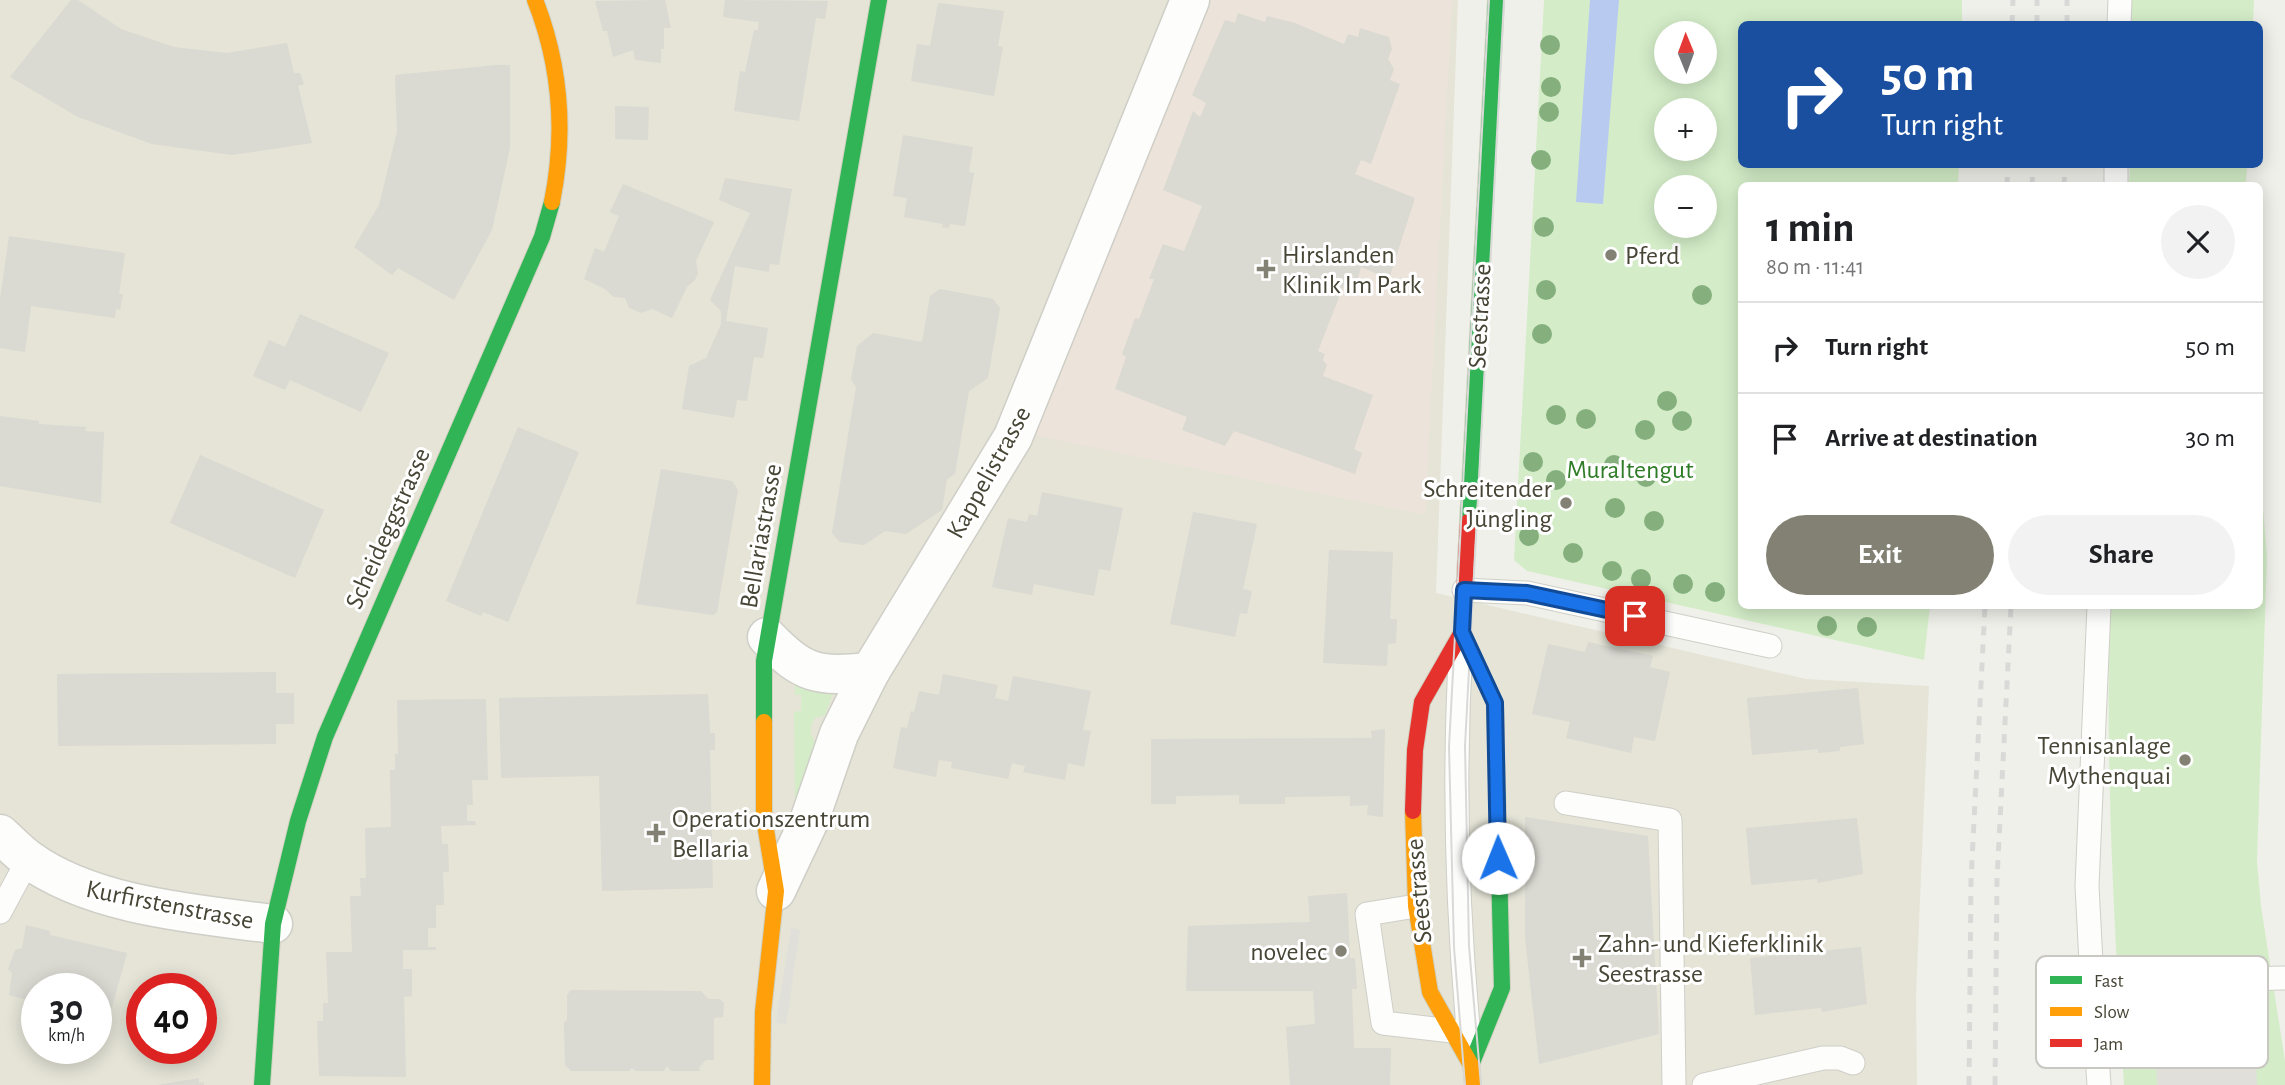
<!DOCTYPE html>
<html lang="en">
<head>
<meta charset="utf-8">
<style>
  :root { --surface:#fff; --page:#f2f2f2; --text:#202124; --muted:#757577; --line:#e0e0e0; --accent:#828174 }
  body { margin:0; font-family:"Alegreya Sans",sans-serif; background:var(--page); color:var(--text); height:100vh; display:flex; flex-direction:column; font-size:26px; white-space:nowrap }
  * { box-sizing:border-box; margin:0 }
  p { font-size:23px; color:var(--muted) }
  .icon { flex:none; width:38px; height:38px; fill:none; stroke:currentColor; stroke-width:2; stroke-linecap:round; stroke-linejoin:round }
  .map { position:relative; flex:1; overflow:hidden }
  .side { position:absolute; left:1738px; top:182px; width:525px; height:427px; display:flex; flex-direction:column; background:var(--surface); border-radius:10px; box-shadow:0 4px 18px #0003 }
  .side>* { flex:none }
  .top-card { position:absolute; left:1738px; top:21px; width:525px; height:147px; border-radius:10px; box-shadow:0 4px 18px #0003; background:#1a4fa0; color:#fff; overflow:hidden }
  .needle { width:46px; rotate:359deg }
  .tools { position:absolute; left:1654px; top:21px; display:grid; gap:14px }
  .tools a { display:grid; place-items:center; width:63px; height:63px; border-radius:50%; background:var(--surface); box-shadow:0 4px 18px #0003; font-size:35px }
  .speed { position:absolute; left:21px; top:973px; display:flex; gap:14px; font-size:35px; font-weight:700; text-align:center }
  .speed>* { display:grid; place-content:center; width:91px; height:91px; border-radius:50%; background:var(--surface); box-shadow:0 4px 18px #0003; line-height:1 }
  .speed small { font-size:18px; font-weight:400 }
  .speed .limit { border:10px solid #d22; background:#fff; color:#111 }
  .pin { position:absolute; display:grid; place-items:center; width:60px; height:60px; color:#fff; margin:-30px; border-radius:14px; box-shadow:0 4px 10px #0006 }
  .me { position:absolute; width:77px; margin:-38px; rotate:359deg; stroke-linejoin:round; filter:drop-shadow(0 0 5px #0008) }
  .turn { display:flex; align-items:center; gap:24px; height:147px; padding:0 28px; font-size:32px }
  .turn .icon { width:91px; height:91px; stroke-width:2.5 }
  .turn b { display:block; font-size:49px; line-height:60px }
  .round { display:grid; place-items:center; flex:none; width:74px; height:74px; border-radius:37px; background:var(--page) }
  .summary { display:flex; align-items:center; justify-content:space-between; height:119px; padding:0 28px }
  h1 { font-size:42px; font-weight:700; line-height:52px }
  .action { display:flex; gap:14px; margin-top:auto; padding:14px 28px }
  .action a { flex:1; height:80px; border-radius:42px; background:var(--accent); color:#fff; font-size:28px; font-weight:700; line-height:80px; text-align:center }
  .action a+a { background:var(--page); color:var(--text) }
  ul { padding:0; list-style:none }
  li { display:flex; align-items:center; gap:21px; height:91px; padding:0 28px; border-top:2px solid var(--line) }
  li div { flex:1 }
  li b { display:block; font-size:26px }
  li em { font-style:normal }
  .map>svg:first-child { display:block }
</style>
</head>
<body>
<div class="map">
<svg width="2285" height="1085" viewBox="0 0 2285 1085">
  <rect width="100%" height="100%" fill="#f0f0ea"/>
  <!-- residential -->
  <path fill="#e5e4d7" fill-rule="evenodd" d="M 0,0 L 1458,0 L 1436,593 L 1806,679 L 1929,686 L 1916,995 L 1917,1085 L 0,1085 ZM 37,989 L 96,989 L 96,1048 L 37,1048 ZM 142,989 L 201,989 L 201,1048 L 142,1048 Z"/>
  <!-- medical -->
  <polygon fill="#ece3da" points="1202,0 1452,0 1425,515 1027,434"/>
  <!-- green -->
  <g fill="#d4edc8" fill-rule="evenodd">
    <path d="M 1544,0 L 1962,0 L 1962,24 L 1741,24 L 1741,164 L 1959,165 L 1958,185 L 1741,186 L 1741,606 L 1930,606 L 1924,660 L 1527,571 L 1514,560 ZM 1666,33 L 1704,33 L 1704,72 L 1666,72 ZM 1666,110 L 1704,110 L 1704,149 L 1666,149 ZM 1666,187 L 1704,187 L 1704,226 L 1666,226 Z"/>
    <polygon points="2132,0 2254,0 2253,24 2132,24"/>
    <polygon points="2130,165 2247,165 2246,185 2129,185"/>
    <path d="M 2259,459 L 2267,557 L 2257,861 L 2261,906 L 2285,1061 L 2285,1085 L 2124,1085 C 2114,925 2105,766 2110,606 L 2259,606 Z"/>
    <path d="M 795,683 L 833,693 L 825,715 L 815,718 C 809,729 809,734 817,744 L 795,805 L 794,712 L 801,711 L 801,695 L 795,695 Z"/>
  </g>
  <!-- parking -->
  <g fill="#e0dfda">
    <polygon points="791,928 800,930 786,1024 776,1023"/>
    <polygon points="2254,1002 2257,1085 2157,1085 2154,1004"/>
  </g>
  <!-- water -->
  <polygon fill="#b8caf0" points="1590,0 1619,0 1603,204 1576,202"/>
  <!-- building -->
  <g fill="#dad9d2">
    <polygon points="71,0 78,0 121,29 174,47 227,53 287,43 294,73 300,73 304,84 298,86 312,143 232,155 152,144 78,117 10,77"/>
    <polygon points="665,0 671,28 664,28 664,49 661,49 661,63 635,60 633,50 613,57 607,31 603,31 595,1"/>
    <polygon points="725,0 828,1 825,19 816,18 799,121 734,111 740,71 745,72 754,30 758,30 759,22 723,17"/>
    <polygon points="938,3 1004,11 998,46 1003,47 994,96 911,81 917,44 930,46"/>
    <polygon points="1238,13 1265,22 1267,16 1295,23 1344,44 1348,34 1358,37 1360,28 1389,37 1392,49 1388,59 1394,69 1390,80 1400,84 1371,164 1361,160 1355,174 1415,198 1389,279 1361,267 1358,278 1350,284 1345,282 1318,351 1325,354 1323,360 1327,365 1323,376 1373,395 1354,449 1362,453 1355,474 1234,431 1225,446 1182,430 1187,417 1115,389 1126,357 1122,354 1135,318 1139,319 1154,279 1149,279 1163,244 1184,251 1202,206 1163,190 1193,111 1200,117 1206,103 1192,95 1225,20 1235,23"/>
    <polygon points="496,65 510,65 510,148 492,230 454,300 398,268 392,275 354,247 379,205 397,132 395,75"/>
    <polygon points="615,106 649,107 648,140 615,139"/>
    <polygon points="903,135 973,147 969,172 974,173 965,226 950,224 949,228 942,227 943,224 904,217 907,198 893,196"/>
    <polygon points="725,178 792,189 779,265 770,264 769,272 735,266 726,321 768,328 763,358 754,357 747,401 737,400 734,418 682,409 689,366 706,358 721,324 721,311 710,300 750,213 719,200"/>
    <polygon points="623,184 714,222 696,261 698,274 695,280 687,287 672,318 652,309 641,313 629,308 625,298 614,297 605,289 584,279 595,248 604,252 619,216 610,212"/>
    <polygon points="9,236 125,253 119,294 123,294 120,310 116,309 115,318 31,306 25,352 0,348 0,299"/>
    <polygon points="940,289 993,299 1000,308 988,378 969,391 955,474 947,479 942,510 906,534 885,531 864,545 840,542 832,533 856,387 851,379 857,346 873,333 922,342 930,296"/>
    <polygon points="300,314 389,353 361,412 290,380 285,390 253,376 269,340 285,347"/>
    <polygon points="0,416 39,421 39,424 86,427 85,431 104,432 101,503 0,486"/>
    <polygon points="518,427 579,452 508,622 483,612 481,616 446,601"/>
    <polygon points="200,455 324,510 295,578 170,523"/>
    <polygon points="661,469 732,481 738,490 717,612 713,615 636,604"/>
    <polygon points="1042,492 1123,508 1110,571 1099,569 1094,596 1034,584 1032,595 992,587 1008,518 1027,522 1029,514 1037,516"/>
    <polygon points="1193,512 1257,524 1243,589 1252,591 1247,614 1240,613 1235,637 1170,624"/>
    <polygon points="1329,550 1393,552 1390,619 1397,619 1396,643 1388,644 1387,666 1323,663"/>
    <polygon points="1588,642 1653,656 1650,667 1670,672 1655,741 1634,737 1631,753 1566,738 1570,722 1532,714 1548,644 1585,652"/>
    <polygon points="276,672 276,693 294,693 294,724 276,724 276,744 58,746 57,674"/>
    <polygon points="943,674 998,685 995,698 1008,701 1013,676 1091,691 1083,730 1091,731 1084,767 1068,763 1065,780 1023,772 1025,766 1012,763 1008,779 951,768 952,762 939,760 936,777 893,768 901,727 907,728 911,711 914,712 919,691 939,695"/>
    <polygon points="1858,688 1864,744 1840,747 1840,751 1818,753 1818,749 1752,755 1747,698"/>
    <polygon points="708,694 710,733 715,733 715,750 710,750 713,888 602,891 599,776 501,778 499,698"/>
    <polygon points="486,699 488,780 472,780 473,805 467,805 467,821 475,821 476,825 441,826 442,844 448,844 449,872 443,872 444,905 436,905 436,928 428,928 428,947 436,947 436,950 403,950 403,969 412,969 412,996 404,997 406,1077 319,1076 317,1021 323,1021 323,1003 328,1003 326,952 352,952 350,896 361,896 360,878 366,878 365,828 391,827 390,770 395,770 395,754 398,754 397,700"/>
    <polygon points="1385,729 1383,817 1367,815 1368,805 1350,806 1350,796 1285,797 1285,804 1239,804 1239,795 1176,796 1176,804 1151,804 1151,739 1372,738 1371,731"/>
    <polygon points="1525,817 1648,836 1659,1034 1539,1064 1525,938"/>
    <polygon points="1857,818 1863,874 1818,883 1817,879 1751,885 1746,828"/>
    <polygon points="1347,893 1350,958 1355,958 1357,989 1352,989 1354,1048 1391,1048 1390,1085 1290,1085 1286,1027 1315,1024 1313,991 1186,991 1188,926 1310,922 1308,896"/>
    <polygon points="26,925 50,931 50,935 127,953 108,1021 96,1018 96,989 37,989 37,1003 9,995 12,973 8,969 15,950 22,948"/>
    <polygon points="1861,947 1867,1004 1822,1012 1821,1008 1755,1015 1750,958"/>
    <polygon points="571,990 701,991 708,999 720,999 724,1003 723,1017 714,1018 714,1060 706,1060 699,1067 700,1071 671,1071 667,1066 664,1071 636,1071 632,1068 629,1071 571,1071 565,1065 564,1022 567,1020 567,995"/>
    <polygon points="199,1078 199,1083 204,1082 204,1085 157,1085"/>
  </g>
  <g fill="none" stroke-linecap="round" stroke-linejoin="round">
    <defs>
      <g id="lane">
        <polyline points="2119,24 2120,0"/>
        <polyline points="2116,186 2116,164"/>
        <polyline points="1464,590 1527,593 1770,646"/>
        <path d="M 1461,645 C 1453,779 1457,915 1470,1048"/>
        <polyline points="1566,803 1670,820 1674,1085"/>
        <polyline points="1416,906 1367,914 1383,1023 1452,1031"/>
        <polyline points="0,912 28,860"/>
        <polyline points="2092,982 2087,886 2099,606"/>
        <polyline points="1704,1085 1823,1058 1840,1058 1853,1063"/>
        <polyline points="2099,1085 2092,982 2285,978"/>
      </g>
      <g id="street">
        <path d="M 767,637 C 804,675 817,677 870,672"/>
        <path d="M 0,834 C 9,842 18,852 28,859 C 92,906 196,914 273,924"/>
        <polyline points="776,891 809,821 839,734 870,672 1013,437 1190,0"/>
      </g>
      <g id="fast">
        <polyline points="1468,522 1496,0"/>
        <polyline points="1462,632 1495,703 1502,988 1471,1065"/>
        <polyline points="764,722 764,661 879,0"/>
        <polyline points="262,1085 273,924 298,821 325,737 542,237 552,202"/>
      </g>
      <g id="slow">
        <path d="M 535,0 C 561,66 566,132 552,202"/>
        <polyline points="1413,811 1416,906 1430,992 1471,1065 1473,1085"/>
        <polyline points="762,1085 763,1012 776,891 764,818 764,722"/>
      </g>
      <polyline id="jam" points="1413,811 1415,750 1422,702 1462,632 1468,522"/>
    </defs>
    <!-- lane casing -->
    <use href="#lane" stroke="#cfcec7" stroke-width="25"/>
    <!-- street casing -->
    <use href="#street" stroke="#cfcec7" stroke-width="41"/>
    <!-- fast casing -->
    <use href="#fast" stroke="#d1d1c2" stroke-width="18"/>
    <!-- slow casing -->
    <use href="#slow" stroke="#d1d1c2" stroke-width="18"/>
    <!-- jam casing -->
    <use href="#jam" stroke="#d1d1c2" stroke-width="18"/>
    <!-- lane -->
    <use href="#lane" stroke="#fdfdfc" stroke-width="23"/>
    <!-- street -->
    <use href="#street" stroke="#fdfdfc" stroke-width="38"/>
    <!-- fast -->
    <use href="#fast" stroke="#30b455" stroke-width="16"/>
    <!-- slow -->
    <use href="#slow" stroke="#ff9f0a" stroke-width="16"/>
    <!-- jam -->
    <use href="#jam" stroke="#e5322d" stroke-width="16"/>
    <!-- tram -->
    <g stroke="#d9d9d8" stroke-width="2">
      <polyline points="1465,1085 1454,947 1449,747 1489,0"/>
      <polyline points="1481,1085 1469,946 1465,746 1504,0"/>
    </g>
    <!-- rail -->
    <g stroke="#d9d9d8" stroke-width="5" stroke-dasharray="9 9" stroke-linecap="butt">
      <polyline points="2012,24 2013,0"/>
      <polyline points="2037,24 2037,0"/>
      <polyline points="2067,24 2067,0"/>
      <polyline points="2007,186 2008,164"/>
      <polyline points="2032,186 2033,164"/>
      <polyline points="2064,186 2065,164"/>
      <polyline points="1969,1085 1971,880 1985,606"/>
      <polyline points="1995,1085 1997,879 2011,606"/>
    </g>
  </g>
  <!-- trees -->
  <g fill="#85b07e">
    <circle cx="1550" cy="45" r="10"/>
    <circle cx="1551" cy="87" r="10"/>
    <circle cx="1549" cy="112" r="10"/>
    <circle cx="1541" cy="160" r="10"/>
    <circle cx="1544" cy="227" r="10"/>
    <circle cx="1546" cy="290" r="10"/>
    <circle cx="1702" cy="295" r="10"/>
    <circle cx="1542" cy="334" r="10"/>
    <circle cx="1667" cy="401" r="10"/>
    <circle cx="1556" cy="415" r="10"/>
    <circle cx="1586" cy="419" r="10"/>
    <circle cx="1682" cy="421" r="10"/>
    <circle cx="1645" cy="430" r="10"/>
    <circle cx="1533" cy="462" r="10"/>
    <circle cx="1614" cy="465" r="10"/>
    <circle cx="1646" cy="477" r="10"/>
    <circle cx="1556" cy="480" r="10"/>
    <circle cx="1615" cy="508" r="10"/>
    <circle cx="1654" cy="521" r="10"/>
    <circle cx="1529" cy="536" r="10"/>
    <circle cx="1573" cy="553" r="10"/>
    <circle cx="1612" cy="571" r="10"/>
    <circle cx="1641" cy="579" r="10"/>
    <circle cx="1683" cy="584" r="10"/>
    <circle cx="1715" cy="592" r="10"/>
    <circle cx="1827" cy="626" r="10"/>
    <circle cx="1867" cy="627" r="10"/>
  </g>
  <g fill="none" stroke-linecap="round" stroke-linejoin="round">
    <defs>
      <polyline id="route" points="1498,858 1495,703 1462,632 1464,590 1527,593 1635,616"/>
    </defs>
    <!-- route casing -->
    <use href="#route" stroke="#114b97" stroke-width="18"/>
    <!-- route -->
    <use href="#route" stroke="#1a73e8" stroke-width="12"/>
  </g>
  <!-- markers -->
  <g fill="#828174" stroke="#fff" stroke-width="2.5">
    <circle cx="1611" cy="255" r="7"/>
    <path d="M1262.5 258.5h7v7h7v7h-7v7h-7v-7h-7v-7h7z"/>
    <circle cx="1566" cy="503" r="7"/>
    <circle cx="2185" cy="760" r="7"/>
    <path d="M652.5 822.5h7v7h7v7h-7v7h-7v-7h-7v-7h7z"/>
    <circle cx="1341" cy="951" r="7"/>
    <path d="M1578.5 947.5h7v7h7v7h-7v7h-7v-7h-7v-7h7z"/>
  </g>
  <g text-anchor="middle" stroke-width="6" stroke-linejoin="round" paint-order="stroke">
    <!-- poi labels -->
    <g font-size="26" fill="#474535" stroke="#fff" text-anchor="start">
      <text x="1282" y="263">Hirslanden<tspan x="1282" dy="30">Klinik Im Park</tspan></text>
      <text x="1625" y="264">Pferd</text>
      <text x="1552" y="497" text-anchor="end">Schreitender<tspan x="1552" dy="30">Jüngling</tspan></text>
      <text x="2171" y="754" text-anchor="end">Tennisanlage<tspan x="2171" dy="30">Mythenquai</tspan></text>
      <text x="672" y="827">Operationszentrum<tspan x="672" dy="30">Bellaria</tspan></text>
      <text x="1598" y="952">Zahn- und Kieferklinik<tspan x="1598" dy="30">Seestrasse</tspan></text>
      <text x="1327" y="960" text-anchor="end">novelec</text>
    </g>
    <!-- street labels -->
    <g font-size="26" fill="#474535" stroke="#fff">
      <text transform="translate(1479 316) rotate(-87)" y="9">Seestrasse</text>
      <text transform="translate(988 472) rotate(-61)" y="9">Kappelistrasse</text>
      <text transform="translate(387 528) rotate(-66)" y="9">Scheideggstrasse</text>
      <text transform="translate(760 536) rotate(-80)" y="9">Bellariastrasse</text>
      <text transform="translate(1418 891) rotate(-95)" y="9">Seestrasse</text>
      <text transform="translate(170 904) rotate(11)" y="9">Kurfirstenstrasse</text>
    </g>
    <!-- park labels -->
    <g font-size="26" fill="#2e7c26" stroke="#fff">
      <text x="1630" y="478">Muraltengut</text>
    </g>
  </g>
  <!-- legend -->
  <rect x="2036" y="956" width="232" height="112" rx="10" fill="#fff" stroke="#c8c7c2" stroke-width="2"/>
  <rect x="2050" y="976" width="32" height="8" fill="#30b455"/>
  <rect x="2050" y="1007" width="32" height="9" fill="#ff9f0a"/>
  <rect x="2050" y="1039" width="32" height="8" fill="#e5322d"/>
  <g font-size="19" fill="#474535">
    <text x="2094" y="987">Fast</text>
    <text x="2094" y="1018">Slow</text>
    <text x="2094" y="1050">Jam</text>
  </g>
</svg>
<div class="tools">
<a><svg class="needle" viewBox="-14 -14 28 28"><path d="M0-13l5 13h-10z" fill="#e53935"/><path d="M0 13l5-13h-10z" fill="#757577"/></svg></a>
<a>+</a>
<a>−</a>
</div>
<div class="speed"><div>30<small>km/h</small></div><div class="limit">40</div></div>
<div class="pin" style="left:1635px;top:616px;background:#d93025"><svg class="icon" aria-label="arrive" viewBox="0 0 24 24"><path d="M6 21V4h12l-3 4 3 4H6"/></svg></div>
<svg class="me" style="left:1498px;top:858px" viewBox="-20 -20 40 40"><circle r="19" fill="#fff"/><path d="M0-13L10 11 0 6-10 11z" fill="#1a73e8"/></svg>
<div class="top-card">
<div class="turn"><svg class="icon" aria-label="right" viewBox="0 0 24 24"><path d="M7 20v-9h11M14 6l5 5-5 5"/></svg><div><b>50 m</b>Turn right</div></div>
</div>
<section class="side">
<div class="summary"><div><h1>1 min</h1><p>80 m · 11:41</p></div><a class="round"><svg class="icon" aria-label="close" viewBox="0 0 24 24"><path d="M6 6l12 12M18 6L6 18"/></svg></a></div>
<ul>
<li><svg class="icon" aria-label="right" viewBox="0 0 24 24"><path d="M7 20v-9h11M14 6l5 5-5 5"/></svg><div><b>Turn right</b></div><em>50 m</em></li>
<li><svg class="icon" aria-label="arrive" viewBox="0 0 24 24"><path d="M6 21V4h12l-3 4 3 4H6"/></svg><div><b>Arrive at destination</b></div><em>30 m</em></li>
</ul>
<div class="action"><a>Exit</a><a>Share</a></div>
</section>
</div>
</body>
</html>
